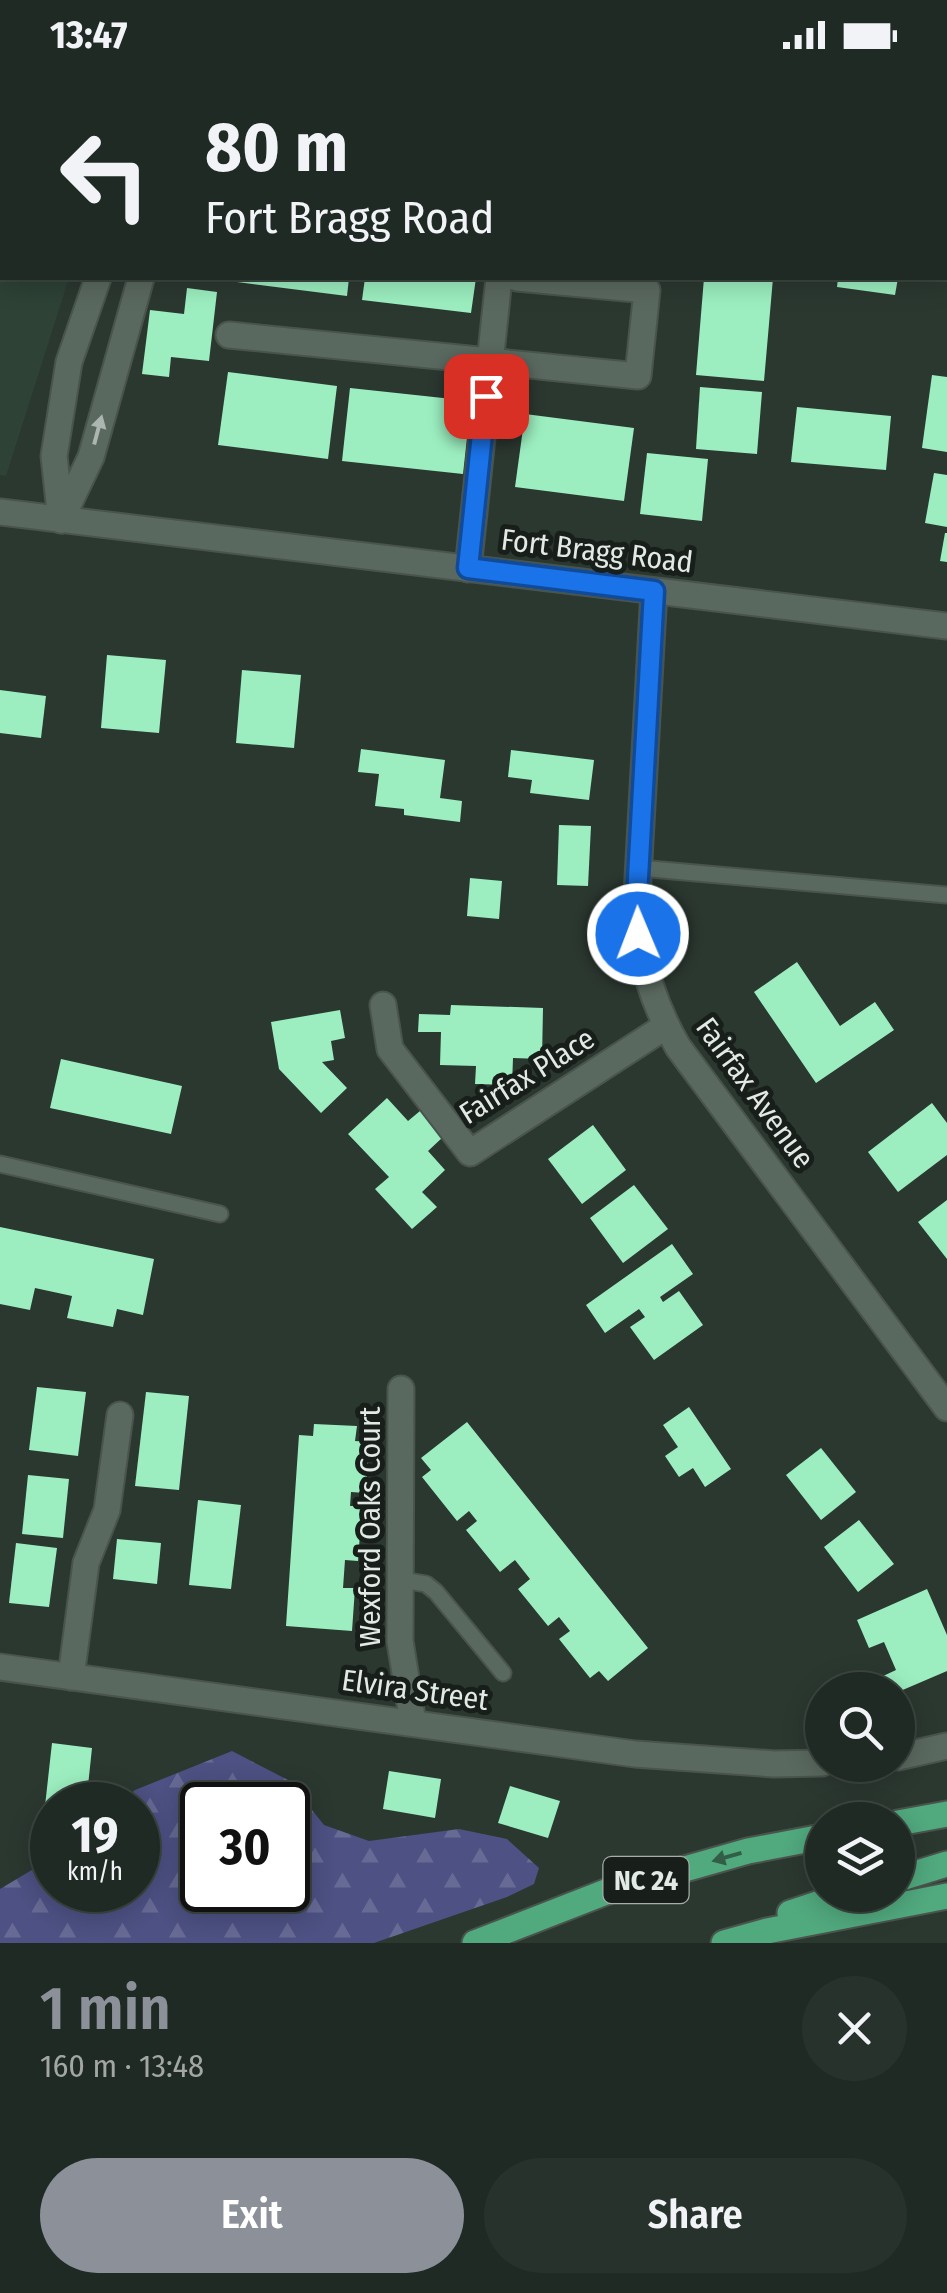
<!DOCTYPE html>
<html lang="en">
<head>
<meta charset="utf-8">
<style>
  :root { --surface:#202a24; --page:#28322c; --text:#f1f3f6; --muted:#a2a7a6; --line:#3d4641; --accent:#8c9099 }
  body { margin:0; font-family:"Fira Sans Condensed",sans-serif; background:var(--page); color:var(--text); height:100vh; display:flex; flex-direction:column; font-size:38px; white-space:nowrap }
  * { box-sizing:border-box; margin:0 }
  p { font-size:32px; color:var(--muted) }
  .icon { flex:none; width:55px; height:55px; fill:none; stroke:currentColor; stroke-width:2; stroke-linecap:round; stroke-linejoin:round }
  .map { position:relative; height:1873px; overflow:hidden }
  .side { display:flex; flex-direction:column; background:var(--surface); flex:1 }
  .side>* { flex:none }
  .hud { position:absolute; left:0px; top:0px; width:948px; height:210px; box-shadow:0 5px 25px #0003,0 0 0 2px var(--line); background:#202a24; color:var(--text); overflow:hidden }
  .buttons { position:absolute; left:805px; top:1602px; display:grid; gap:20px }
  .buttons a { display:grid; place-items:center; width:110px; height:110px; border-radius:50%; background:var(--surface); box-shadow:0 5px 25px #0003,0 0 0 2px var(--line); font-size:50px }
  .speed { position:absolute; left:30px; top:1712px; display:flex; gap:20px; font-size:50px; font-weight:700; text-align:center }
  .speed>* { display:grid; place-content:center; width:130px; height:130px; border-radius:50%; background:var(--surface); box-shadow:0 5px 25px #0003,0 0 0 2px var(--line); line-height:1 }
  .speed small { font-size:25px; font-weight:400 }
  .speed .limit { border:5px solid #111; border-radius:15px; background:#fff; color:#111 }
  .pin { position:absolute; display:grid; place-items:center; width:85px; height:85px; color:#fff; margin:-42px; border-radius:20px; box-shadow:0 5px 15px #0006 }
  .me { position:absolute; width:110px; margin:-55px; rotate:359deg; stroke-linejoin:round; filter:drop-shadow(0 0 8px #0008) }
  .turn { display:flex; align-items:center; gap:35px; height:210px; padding:0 40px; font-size:45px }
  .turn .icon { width:130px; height:130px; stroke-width:2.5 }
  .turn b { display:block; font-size:70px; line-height:85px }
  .round { display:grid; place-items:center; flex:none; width:105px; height:105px; border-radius:52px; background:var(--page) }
  .headline { display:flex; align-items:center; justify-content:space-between; height:170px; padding:0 40px }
  h1 { font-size:60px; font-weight:600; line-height:75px; color:var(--accent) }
  .primary-button { display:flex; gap:20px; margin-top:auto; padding:20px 40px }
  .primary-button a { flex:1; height:115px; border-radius:60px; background:var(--accent); color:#fff; font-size:40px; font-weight:600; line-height:115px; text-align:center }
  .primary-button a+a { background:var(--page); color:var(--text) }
  .status { display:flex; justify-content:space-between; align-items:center; height:70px; padding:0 50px; background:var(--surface); direction:ltr }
  .status svg { height:28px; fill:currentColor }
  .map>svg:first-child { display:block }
</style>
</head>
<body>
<div class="status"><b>13:47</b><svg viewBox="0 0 49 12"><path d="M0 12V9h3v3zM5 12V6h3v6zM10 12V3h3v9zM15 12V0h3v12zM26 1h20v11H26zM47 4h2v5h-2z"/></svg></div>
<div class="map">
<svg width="947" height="1873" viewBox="0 0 947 1873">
  <defs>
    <pattern id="forest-firs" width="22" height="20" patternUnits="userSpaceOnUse" patternTransform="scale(2.5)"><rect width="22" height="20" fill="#4d5183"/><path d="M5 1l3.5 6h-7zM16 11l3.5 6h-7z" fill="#666a94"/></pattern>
  </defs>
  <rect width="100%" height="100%" fill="#2b3830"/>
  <!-- built -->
  <polygon fill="#2e4236" points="0,0 135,0 2,2 2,208 69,208 6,406 0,405"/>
  <!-- forest -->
  <path fill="url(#forest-firs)" fill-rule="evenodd" d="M 232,1681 L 288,1710 L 324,1755 L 369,1771 L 459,1759 L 507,1769 L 539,1798 L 534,1814 L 507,1827 L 374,1873 L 0,1873 L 0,1819 L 52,1788 L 52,1820 L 138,1820 L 138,1735 L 118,1735 L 135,1720 ZM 202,1735 L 288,1735 L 288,1820 L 202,1820 Z"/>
  <!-- building -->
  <g fill="#9ceec0">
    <polygon points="238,208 349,208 347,226 237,212"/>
    <polygon points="365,208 476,208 471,243 362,230"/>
    <polygon points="704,208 773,208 764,311 696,305"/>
    <polygon points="838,208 898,208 895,225 837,217"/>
    <polygon points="187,218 217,222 209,291 171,287 169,307 142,304 150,240 184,244"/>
    <polygon points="228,302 337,316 328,389 218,375"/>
    <polygon points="932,305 947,307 947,382 922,378"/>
    <polygon points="700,317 762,322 757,384 696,379"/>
    <polygon points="350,318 471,331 463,404 342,391"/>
    <polygon points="797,337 891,346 886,400 791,392"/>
    <polygon points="525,344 634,358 624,431 515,417"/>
    <polygon points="647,383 708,389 702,451 640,444"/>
    <polygon points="934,403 947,405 947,457 925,453"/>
    <polygon points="945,463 947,463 947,492 940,491"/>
    <polygon points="107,585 166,590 159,663 101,658"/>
    <polygon points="242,600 301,605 294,678 236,673"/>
    <polygon points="0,620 46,626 41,668 0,663"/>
    <polygon points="361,679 445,690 440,728 462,731 460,752 404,745 404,739 375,736 379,704 358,702"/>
    <polygon points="511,680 594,690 589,730 530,723 532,710 508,707"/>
    <polygon points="559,755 591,756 588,816 557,815"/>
    <polygon points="470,808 502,811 499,849 467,846"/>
    <polygon points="797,892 840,956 875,932 894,960 816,1013 754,922"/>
    <polygon points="451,935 543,938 542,989 513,988 512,1015 475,1014 476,996 440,995 441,962 418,962 419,944 450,945"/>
    <polygon points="340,940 345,968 331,971 334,990 322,992 347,1018 321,1043 279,999 271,952"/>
    <polygon points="61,989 182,1016 171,1064 50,1038"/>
    <polygon points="387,1028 408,1051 420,1041 443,1067 428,1081 445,1100 422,1122 437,1137 412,1159 375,1119 389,1107 348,1064"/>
    <polygon points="932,1033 947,1053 947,1085 898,1122 868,1082"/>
    <polygon points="593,1055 626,1100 582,1134 548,1089"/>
    <polygon points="634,1115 668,1159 623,1193 590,1148"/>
    <polygon points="947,1130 947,1189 918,1152"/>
    <polygon points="0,1157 154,1189 143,1245 117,1239 113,1257 67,1248 72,1226 35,1218 30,1240 0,1234"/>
    <polygon points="672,1174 693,1204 660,1227 663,1232 679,1221 703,1255 654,1290 630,1257 645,1247 639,1239 605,1263 586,1235"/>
    <polygon points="37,1317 86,1322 78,1386 29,1380"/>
    <polygon points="146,1322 189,1326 179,1420 135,1416"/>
    <polygon points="689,1337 731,1399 705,1417 693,1398 679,1407 665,1386 678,1377 663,1355"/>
    <polygon points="467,1352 648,1578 608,1611 599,1601 590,1608 559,1569 570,1561 559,1547 548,1556 518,1519 530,1509 515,1490 500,1502 466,1460 477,1451 469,1441 457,1451 422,1407 431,1400 421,1388"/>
    <polygon points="314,1354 357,1356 355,1371 369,1372 366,1423 351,1422 350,1436 362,1436 358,1491 345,1490 343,1518 355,1518 352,1561 286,1556 299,1365 313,1366"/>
    <polygon points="821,1378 856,1422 821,1450 786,1405"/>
    <polygon points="28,1405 69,1409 63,1468 22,1464"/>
    <polygon points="198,1430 241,1435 231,1519 189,1515"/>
    <polygon points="859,1450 894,1494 858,1522 824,1477"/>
    <polygon points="117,1469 161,1473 157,1514 113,1509"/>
    <polygon points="16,1473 57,1478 49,1537 9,1533"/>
    <polygon points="927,1519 947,1565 947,1601 898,1622 887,1620 881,1607 896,1600 884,1572 869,1578 857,1550"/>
    <polygon points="52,1673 92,1678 86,1735 52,1735 52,1746 44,1745"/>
    <polygon points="389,1701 441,1709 435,1748 383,1739"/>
    <polygon points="510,1716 560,1731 548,1768 498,1753"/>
  </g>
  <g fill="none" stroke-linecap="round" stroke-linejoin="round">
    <defs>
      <g id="lane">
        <polyline points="639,798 947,825"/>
        <polyline points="0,1094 220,1144"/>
        <polyline points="402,1510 426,1514 436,1522 503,1603"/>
      </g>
      <g id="street">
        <polyline points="229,265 638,306 647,220 517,208"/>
        <polyline points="468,499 499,208"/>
        <path d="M 654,521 L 636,843 C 641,893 653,934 678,977 L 947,1338"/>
        <polyline points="383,935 390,979 470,1083 666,956"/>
        <polyline points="401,1319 400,1571 413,1653"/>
        <polyline points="0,1597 635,1684 774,1694 822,1693"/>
        <polyline points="71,1607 86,1493 107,1440 120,1345"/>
        <polyline points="898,1687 947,1676"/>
      </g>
      <g id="secondary">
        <polyline points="177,2 178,0"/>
        <polyline points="220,2 221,0"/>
        <polyline points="0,442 947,556"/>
        <polyline points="61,450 91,387 141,208"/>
        <polyline points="61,450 54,386 69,292 98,208"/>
      </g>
      <g id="primary">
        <polyline points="898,1753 947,1744"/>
        <polyline points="898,1809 947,1794"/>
        <polyline points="790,1843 844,1825"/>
        <polyline points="475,1873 611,1820 748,1781 822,1767"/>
        <polyline points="724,1873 767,1861 947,1826"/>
      </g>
    </defs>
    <!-- lane casing -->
    <use href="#lane" stroke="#49544d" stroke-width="19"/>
    <!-- street casing -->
    <use href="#street" stroke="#49544d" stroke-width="29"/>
    <!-- secondary casing -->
    <use href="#secondary" stroke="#49544d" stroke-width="29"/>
    <!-- primary casing -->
    <use href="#primary" stroke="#49544d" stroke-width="29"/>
    <!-- lane -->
    <use href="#lane" stroke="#5a6960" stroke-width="15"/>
    <!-- street -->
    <use href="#street" stroke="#5a6960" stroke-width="25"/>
    <!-- secondary -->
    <use href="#secondary" stroke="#5a6960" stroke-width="25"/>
    <!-- primary -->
    <use href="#primary" stroke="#51a97e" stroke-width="25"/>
  </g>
  <!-- one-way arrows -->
  <defs><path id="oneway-solid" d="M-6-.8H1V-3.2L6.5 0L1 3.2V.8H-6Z" transform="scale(2.5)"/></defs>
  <use fill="#acb6b0" href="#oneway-solid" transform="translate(98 360) rotate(-75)"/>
  <use fill="#325d47" href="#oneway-solid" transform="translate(727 1787) rotate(164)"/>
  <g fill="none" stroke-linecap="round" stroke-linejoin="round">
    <defs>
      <polyline id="route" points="486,326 468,498 654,521 636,844 638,864"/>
    </defs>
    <!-- route casing -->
    <use href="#route" stroke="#114b97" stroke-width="25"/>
    <!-- route -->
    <use href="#route" stroke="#1a73e8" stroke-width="18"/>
  </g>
  <g text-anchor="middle" stroke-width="10" stroke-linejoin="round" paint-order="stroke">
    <!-- shield labels -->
    <rect fill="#181e1a" stroke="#a5ada8" stroke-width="2.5" x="603.5" y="1787" width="85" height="46" rx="8"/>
    <g font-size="28" font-weight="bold" fill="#e2eae5">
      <text x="646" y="1820">NC 24</text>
    </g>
    <!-- street labels -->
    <g font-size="30" fill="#e2eae5" stroke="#181e1a">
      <text transform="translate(597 481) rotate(7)" y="10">Fort Bragg Road</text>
      <text transform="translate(527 1006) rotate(-32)" y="10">Fairfax Place</text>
      <text transform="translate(755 1023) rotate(54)" y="10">Fairfax Avenue</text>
      <text transform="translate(370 1457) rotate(-90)" y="10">Wexford Oaks Court</text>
      <text transform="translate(415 1620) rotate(8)" y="10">Elvira Street</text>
    </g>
  </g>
</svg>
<div class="buttons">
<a><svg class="icon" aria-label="search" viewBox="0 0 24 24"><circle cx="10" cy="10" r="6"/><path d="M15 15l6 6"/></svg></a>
<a><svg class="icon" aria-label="layers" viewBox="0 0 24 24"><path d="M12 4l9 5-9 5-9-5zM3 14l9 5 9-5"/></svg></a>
</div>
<div class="speed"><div>19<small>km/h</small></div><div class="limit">30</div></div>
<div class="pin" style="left:486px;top:326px;background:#d93025"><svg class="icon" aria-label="arrive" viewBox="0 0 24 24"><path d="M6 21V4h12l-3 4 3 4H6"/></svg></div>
<svg class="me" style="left:638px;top:864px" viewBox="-20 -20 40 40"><circle r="17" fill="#1a73e8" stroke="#fff" stroke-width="3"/><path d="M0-11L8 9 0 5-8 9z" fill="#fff"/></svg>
<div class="hud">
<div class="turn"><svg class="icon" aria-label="left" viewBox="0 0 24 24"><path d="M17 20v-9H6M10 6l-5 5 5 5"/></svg><div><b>80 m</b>Fort Bragg Road</div></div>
</div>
</div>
<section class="side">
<div class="headline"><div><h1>1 min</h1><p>160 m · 13:48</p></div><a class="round"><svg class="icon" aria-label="close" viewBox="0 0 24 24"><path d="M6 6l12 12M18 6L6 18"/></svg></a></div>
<div class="primary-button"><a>Exit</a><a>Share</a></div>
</section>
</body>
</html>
